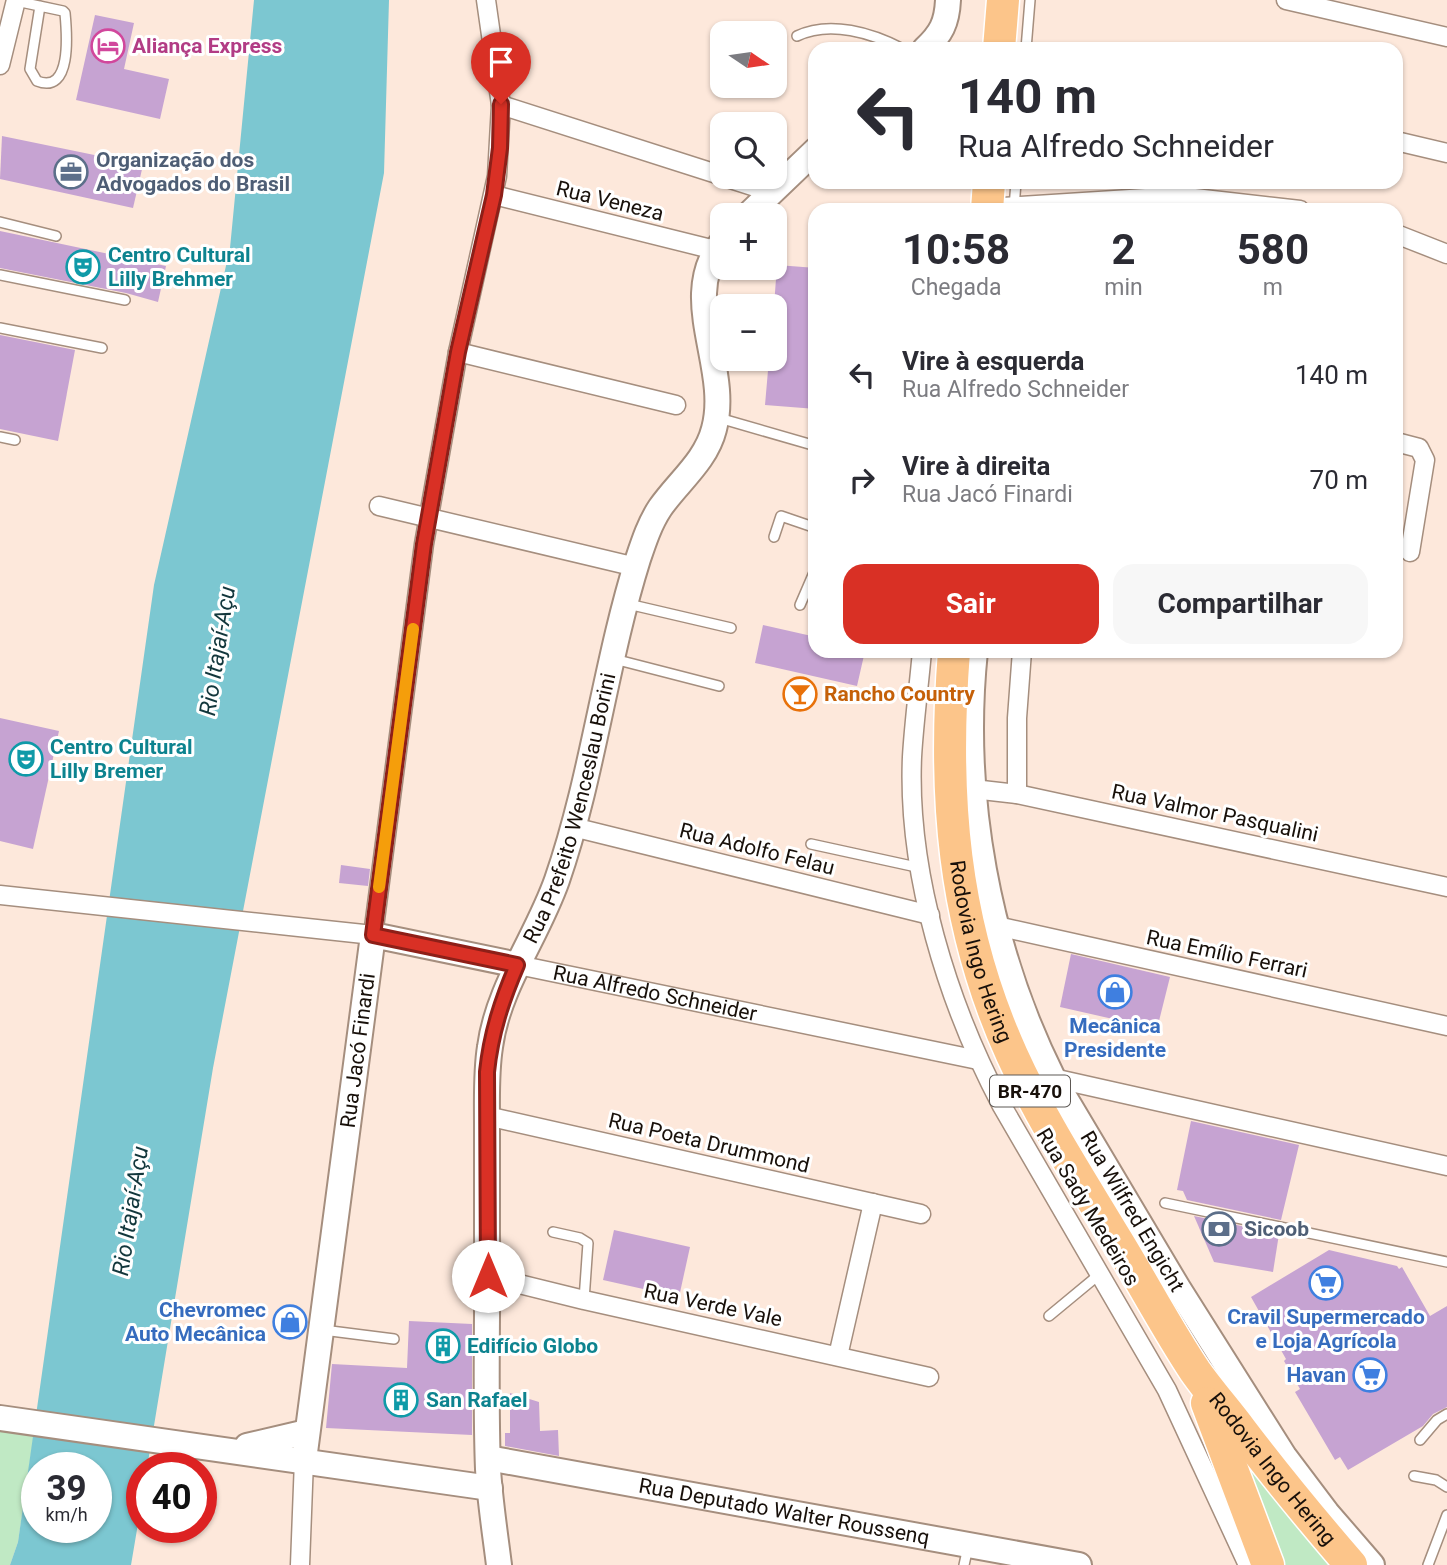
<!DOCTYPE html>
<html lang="pt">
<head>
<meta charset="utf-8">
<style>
  :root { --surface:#fff; --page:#f7f7f7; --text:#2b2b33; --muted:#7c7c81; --accent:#d93025 }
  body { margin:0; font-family:Roboto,sans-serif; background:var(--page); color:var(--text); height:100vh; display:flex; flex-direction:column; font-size:26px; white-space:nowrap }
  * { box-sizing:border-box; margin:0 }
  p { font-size:23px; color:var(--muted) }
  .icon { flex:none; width:38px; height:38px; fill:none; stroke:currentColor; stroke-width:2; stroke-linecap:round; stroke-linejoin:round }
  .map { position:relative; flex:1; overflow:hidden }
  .panel { position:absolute; left:808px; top:203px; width:595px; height:455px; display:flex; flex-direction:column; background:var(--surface); border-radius:21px; box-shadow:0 2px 5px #0004 }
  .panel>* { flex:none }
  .guide { position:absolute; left:808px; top:42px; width:595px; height:147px; border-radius:21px; box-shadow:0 2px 5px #0004; background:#fff; color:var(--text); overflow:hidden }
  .needle { width:46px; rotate:103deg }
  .controls { position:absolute; left:710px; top:21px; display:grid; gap:14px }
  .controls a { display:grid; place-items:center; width:77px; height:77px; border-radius:14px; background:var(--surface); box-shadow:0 2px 5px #0004; font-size:35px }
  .speed { position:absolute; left:21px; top:1452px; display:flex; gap:14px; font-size:35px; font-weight:700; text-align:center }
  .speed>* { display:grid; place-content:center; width:91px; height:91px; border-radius:50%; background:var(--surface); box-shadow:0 2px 5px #0004; line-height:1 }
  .speed small { font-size:18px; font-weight:400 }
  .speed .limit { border:10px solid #d22; background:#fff; color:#111 }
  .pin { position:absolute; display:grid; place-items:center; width:60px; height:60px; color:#fff; margin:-72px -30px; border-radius:50% 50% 50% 0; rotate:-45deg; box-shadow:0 0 7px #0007 }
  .pin .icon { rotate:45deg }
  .me { position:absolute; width:77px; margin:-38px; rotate:0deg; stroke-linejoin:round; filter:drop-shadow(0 0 5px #0008) }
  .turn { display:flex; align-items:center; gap:24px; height:147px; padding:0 35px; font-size:32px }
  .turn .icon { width:91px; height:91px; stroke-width:2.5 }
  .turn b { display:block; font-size:49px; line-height:60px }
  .eta { display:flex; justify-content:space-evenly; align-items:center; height:119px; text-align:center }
  .eta b { font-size:42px; font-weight:700; line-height:49px }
  .button { display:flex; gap:14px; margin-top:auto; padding:14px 35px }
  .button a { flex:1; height:80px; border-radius:21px; background:var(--accent); color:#fff; font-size:28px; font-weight:700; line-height:80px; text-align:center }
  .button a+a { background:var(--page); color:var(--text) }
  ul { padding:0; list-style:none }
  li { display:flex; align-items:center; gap:21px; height:105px; padding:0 35px }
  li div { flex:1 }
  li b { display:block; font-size:26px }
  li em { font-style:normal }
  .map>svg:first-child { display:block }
</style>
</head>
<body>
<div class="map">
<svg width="1447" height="1565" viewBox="0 0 1447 1565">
  <rect width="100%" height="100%" fill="#fde8db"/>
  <!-- green -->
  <g fill="#c0e9c4">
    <polygon points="1220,1417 1339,1565 1276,1565"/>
    <polygon points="0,1428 34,1434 18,1542 10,1565 0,1565"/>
  </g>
  <!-- water -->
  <path fill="#7cc7d1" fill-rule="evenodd" d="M 254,0 L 389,0 L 384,173 L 213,1068 L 147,1468 L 142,1468 L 142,1500 L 131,1565 L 10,1565 L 18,1542 L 154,585 L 230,248 ZM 37,1468 L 96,1468 L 96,1528 L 37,1528 Z"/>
  <!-- building -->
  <g fill="#c6a3d2">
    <polygon points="95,15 134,23 124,69 169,79 160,119 76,100"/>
    <polygon points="2,136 143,165 133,208 0,179"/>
    <polygon points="0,231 166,266 158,302 126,293 0,268"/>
    <polygon points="777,265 816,268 816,409 765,405 769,359 775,359 774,306"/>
    <polygon points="0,335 75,350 58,441 0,429"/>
    <polygon points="763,625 816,637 816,651 865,651 857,686 755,663"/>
    <polygon points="0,718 59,731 33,849 0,841"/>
    <polygon points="341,865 370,869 368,886 339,883"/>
    <polygon points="1071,954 1170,977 1157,1029 1060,1007"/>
    <polygon points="1191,1121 1299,1145 1281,1220 1187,1200 1183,1191 1177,1190"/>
    <polygon points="1194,1216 1279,1234 1273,1272 1214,1262"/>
    <polygon points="614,1230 690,1247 679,1297 603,1280"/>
    <polygon points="1329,1250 1397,1266 1399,1269 1402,1267 1430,1316 1447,1306 1447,1407 1433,1414 1423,1426 1348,1470 1340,1457 1335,1460 1295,1392 1300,1389 1284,1361 1286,1359 1251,1297"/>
    <polygon points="409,1321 472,1324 472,1435 326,1428 332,1364 407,1368"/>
    <polygon points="510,1393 539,1402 540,1431 558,1430 559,1456 505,1446 505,1433 510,1433"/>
  </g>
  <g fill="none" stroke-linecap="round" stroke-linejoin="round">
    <defs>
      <g id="lane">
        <path d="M 16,1 L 63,11 L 65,13 C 67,34 72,95 37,81 L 30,69 L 40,6"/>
        <path d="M 797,36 C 830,20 872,33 903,49"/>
        <polyline points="1026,49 1030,0"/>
        <polyline points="1014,208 1016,182"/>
        <polyline points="0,222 56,236"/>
        <polyline points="0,275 125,300"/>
        <polyline points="0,328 102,348"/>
        <polyline points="719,418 816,446"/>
        <polyline points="0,437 15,440"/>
        <polyline points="774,537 781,516 816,528"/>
        <polyline points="628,604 731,628"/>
        <polyline points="800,605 816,568"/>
        <polyline points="614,659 719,686"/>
        <polyline points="811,844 921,868"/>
        <polyline points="1165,1203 1447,1262"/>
        <polyline points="553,1232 580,1238 588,1243 584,1300"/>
        <polyline points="1049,1316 1101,1273"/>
        <polyline points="323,1330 394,1339"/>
        <polyline points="1420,1440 1437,1420 1447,1414"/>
        <polyline points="1414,1476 1436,1480 1447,1487"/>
        <polyline points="964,1565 968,1547"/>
        <polyline points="1428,1565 1447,1515"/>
      </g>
      <g id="street">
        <polyline points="1286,0 1447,37"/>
        <polyline points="0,65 16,0"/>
        <polyline points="501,105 723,176"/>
        <polyline points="1396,141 1447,153"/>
        <polyline points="724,177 771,192"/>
        <polyline points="494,195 715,250"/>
        <polyline points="987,208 1177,196 1300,210"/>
        <polyline points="1396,234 1447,254"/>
        <polyline points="458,352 676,405"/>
        <polyline points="1396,442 1419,448 1425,460 1410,552"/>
        <polyline points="379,506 636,567"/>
        <path d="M 922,651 C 919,686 914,722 912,757 C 907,874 948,1004 1002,1106 L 1167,1390 L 1248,1565"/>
        <polyline points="973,789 1017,794 1447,887"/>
        <polyline points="1017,794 1017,718 1022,651"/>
        <polyline points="573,827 930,915"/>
        <polyline points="0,895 373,935 424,544 458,352 497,176 501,105 486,0"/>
        <polyline points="997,926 1447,1026"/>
        <path id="s1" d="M 518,965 L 978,1060"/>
        <polyline points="1053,1078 1447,1166"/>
        <polyline points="487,1116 921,1214"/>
        <polyline points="487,1276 584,1300 929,1377"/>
        <polyline points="838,1356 873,1203"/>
        <polyline points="300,1565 304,1460"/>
      </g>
      <g id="secondary">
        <path d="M 925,49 C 941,34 947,23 948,0"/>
        <polyline points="748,215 816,150"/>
        <path id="s2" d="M 975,651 C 960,796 988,948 1053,1078 L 1178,1288 L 1284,1456 L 1327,1513 L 1372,1565"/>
        <polyline points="0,1418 490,1488"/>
        <polyline points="247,1446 307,1432"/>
        <path id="s3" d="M 488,1458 L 1079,1565"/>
        <path id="s4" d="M 304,1460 L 373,935 L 518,965"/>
        <path id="s5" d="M 499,1565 C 495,1533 490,1501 488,1469 C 485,1391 488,1312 487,1234 C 487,1197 487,1160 487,1123 C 487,1098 486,1072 490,1047 C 498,987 537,937 557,880 C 593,776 605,664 638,559 C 644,541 650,523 660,508 C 678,482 706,461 714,429 C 731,367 677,297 723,241"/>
      </g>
      <g id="highway">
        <polyline points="999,49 1003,0"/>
        <polyline points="987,210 989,182"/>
        <path id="s6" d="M 954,651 C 943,793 952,923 1012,1055 C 1041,1119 1080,1179 1116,1239 C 1143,1283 1167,1329 1195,1371 C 1209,1391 1226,1410 1241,1430 C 1276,1476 1313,1521 1351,1565"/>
        <polyline points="1207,1403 1268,1565"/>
      </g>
    </defs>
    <!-- lane casing -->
    <use href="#lane" stroke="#a58e7e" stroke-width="12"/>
    <!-- street casing -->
    <use href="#street" stroke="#a58e7e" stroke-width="21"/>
    <!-- secondary casing -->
    <use href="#secondary" stroke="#a58e7e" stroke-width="28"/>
    <!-- highway casing -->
    <use href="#highway" stroke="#fff" stroke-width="35"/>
    <!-- lane -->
    <use href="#lane" stroke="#fff" stroke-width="9"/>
    <!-- street -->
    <use href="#street" stroke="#fff" stroke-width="18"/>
    <!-- secondary -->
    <use href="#secondary" stroke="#fff" stroke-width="24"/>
    <!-- highway -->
    <use href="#highway" stroke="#fcc58a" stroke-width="32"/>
  </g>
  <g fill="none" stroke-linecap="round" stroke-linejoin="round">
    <defs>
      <path id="route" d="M 488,1276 L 487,1072 C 491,1033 502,1000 517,965 L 373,935 L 424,544 L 458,352 L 494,195 L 500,148 L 501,104"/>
    </defs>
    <!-- route casing -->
    <use href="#route" stroke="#8d1f18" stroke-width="18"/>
    <!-- route -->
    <use href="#route" stroke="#d93025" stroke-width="12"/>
    <!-- slow -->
    <polyline stroke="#f59e0b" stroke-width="12" points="379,887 413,629"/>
  </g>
  <!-- icons -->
  <defs>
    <symbol id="hotel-ring" viewBox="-11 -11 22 22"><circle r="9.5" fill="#fff" stroke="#d1479c" stroke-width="1.5"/><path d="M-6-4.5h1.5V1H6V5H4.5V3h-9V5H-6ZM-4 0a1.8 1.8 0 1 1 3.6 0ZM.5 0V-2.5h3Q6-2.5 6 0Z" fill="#d1479c"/></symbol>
    <symbol id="office-ring" viewBox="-11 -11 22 22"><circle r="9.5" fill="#fff" stroke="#5c6f8a" stroke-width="1.5"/><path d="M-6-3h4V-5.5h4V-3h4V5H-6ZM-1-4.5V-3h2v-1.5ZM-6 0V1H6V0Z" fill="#5c6f8a"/></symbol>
    <symbol id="theatre-ring" viewBox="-11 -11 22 22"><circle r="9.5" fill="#fff" stroke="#0f9aa8" stroke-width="1.5"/><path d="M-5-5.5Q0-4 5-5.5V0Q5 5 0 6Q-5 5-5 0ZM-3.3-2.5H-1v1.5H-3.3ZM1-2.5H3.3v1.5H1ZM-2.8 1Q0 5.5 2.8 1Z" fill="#0f9aa8"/></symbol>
    <symbol id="bar-ring" viewBox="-11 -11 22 22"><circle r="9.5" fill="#fff" stroke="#e8710a" stroke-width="1.5"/><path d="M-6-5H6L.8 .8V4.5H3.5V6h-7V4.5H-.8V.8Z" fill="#e8710a"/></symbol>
    <symbol id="shop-ring" viewBox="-11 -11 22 22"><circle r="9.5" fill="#fff" stroke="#3f7fe0" stroke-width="1.5"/><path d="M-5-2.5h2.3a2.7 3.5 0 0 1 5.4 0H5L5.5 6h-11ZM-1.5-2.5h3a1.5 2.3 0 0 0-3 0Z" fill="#3f7fe0"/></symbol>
    <symbol id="bank-ring" viewBox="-11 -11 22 22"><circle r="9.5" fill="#fff" stroke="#5c6f8a" stroke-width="1.5"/><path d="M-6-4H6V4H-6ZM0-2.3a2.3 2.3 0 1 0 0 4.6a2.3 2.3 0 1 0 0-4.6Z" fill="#5c6f8a"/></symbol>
    <symbol id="supermarket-ring" viewBox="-11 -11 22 22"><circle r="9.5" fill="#fff" stroke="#3f7fe0" stroke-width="1.5"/><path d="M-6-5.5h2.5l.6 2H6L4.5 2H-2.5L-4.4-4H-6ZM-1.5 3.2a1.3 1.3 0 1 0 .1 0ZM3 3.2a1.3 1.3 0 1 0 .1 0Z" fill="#3f7fe0"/></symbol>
    <symbol id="building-ring" viewBox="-11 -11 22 22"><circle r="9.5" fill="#fff" stroke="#0f9aa8" stroke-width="1.5"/><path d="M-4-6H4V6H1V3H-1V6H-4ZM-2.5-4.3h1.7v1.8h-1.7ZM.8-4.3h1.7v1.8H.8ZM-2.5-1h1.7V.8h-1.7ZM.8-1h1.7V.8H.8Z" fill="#0f9aa8"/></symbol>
  </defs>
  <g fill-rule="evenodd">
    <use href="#hotel-ring" x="89" y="27" width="38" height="38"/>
    <use href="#office-ring" x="52" y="153" width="38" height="38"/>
    <use href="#theatre-ring" x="64" y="248" width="38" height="38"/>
    <use href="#bar-ring" x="781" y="675" width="38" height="38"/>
    <use href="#theatre-ring" x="7" y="740" width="38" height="38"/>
    <use href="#shop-ring" x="1096" y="973" width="38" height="38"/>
    <use href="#bank-ring" x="1200" y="1210" width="38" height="38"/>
    <use href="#supermarket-ring" x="1307" y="1264" width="38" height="38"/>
    <use href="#shop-ring" x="271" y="1303" width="38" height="38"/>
    <use href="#building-ring" x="424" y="1327" width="38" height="38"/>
    <use href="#supermarket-ring" x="1351" y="1356" width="38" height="38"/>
    <use href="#building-ring" x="382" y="1381" width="38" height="38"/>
  </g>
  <g text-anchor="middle" stroke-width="6" stroke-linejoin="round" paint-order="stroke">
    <!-- shield labels -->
    <rect fill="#fff" stroke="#5d5854" stroke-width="2" x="990" y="1075.5" width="80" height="31" rx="5"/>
    <g font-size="19" font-weight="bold" fill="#18100a">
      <text x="1030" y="1098">BR-470</text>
    </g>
    <!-- hotel labels -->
    <g font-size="21" font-weight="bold" fill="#b23c85" stroke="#fff" text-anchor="start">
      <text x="132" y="53">Aliança Express</text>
    </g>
    <!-- service labels -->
    <g font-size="21" font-weight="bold" fill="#4e5e75" stroke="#fff" text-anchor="start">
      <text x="96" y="167">Organização dos<tspan x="96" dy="24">Advogados do Brasil</tspan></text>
      <text x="1244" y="1236">Sicoob</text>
    </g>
    <!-- street labels -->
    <g font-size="21" fill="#18100a" stroke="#fff">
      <text transform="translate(610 201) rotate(14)" y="7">Rua Veneza</text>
      <text dy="7" stroke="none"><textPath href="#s5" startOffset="772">Rua Prefeito Wenceslau Borini</textPath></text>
      <text transform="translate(1215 813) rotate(12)" y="7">Rua Valmor Pasqualini</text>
      <text transform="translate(757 849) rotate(14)" y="7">Rua Adolfo Felau</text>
      <text dy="7" stroke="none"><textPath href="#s6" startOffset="304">Rodovia Ingo Hering</textPath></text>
      <text transform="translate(1227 954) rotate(12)" y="7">Rua Emílio Ferrari</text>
      <text dy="7" stroke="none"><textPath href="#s1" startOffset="140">Rua Alfredo Schneider</textPath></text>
      <text dy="7" stroke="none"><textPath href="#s4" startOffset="413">Rua Jacó Finardi</textPath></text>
      <text transform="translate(709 1143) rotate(13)" y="7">Rua Poeta Drummond</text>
      <text transform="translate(1088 1207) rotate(59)" y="7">Rua Sady Medeiros</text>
      <text dy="7" stroke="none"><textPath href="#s2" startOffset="595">Rua Wilfred Engicht</textPath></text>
      <text transform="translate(713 1305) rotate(12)" y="7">Rua Verde Vale</text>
      <text dy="7" stroke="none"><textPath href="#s6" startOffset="903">Rodovia Ingo Hering</textPath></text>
      <text dy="7" stroke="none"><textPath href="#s3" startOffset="301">Rua Deputado Walter Roussenq</textPath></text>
    </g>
    <!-- culture labels -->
    <g font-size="21" font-weight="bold" fill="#0d838f" stroke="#fff" text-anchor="start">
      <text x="108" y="262">Centro Cultural<tspan x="108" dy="24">Lilly Brehmer</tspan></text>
      <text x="50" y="754">Centro Cultural<tspan x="50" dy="24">Lilly Bremer</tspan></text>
      <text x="467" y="1353">Edifício Globo</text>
      <text x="426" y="1407">San Rafael</text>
    </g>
    <!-- food labels -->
    <g font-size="21" font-weight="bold" fill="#c56008" stroke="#fff" text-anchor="start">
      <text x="824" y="701">Rancho Country</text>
    </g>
    <!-- shop labels -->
    <g font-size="21" font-weight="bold" fill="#366cbe" stroke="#fff">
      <text x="1115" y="1033">Mecânica<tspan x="1115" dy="24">Presidente</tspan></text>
      <text x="266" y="1317" text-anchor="end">Chevromec<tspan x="266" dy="24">Auto Mecânica</tspan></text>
      <text x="1326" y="1324">Cravil Supermercado<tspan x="1326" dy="24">e Loja Agrícola</tspan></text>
      <text x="1346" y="1382" text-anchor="end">Havan</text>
    </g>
    <!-- water labels -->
    <g font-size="23" font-style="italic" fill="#12373c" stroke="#fff">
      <text transform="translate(217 651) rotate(-81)" y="8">Rio Itajaí-Açu</text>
      <text transform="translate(130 1211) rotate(-81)" y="8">Rio Itajaí-Açu</text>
    </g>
  </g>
</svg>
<div class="controls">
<a><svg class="needle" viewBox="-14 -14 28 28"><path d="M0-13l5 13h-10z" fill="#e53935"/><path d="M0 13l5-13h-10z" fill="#7c7c81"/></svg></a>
<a><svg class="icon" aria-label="search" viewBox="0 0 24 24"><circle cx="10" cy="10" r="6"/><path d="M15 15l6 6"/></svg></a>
<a>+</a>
<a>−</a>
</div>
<div class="speed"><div>39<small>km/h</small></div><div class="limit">40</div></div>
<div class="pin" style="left:501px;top:104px;background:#d93025"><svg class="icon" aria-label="arrive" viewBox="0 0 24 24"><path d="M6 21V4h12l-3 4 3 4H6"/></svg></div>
<svg class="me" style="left:488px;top:1276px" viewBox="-20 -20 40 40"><circle r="19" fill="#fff"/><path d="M0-13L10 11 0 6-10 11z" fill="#d93025"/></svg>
<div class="guide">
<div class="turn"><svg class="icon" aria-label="left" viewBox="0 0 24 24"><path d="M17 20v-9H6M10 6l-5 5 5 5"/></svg><div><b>140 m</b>Rua Alfredo Schneider</div></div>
</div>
<section class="panel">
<div class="eta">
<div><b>10:58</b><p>Chegada</p></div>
<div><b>2</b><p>min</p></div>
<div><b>580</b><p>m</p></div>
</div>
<ul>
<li><svg class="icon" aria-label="left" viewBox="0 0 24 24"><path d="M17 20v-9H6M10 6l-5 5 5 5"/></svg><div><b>Vire à esquerda</b><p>Rua Alfredo Schneider</p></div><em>140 m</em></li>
<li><svg class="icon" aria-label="right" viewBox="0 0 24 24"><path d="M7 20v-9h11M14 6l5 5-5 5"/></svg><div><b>Vire à direita</b><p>Rua Jacó Finardi</p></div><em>70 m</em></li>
</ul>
<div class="button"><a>Sair</a><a>Compartilhar</a></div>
</section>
</div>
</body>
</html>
